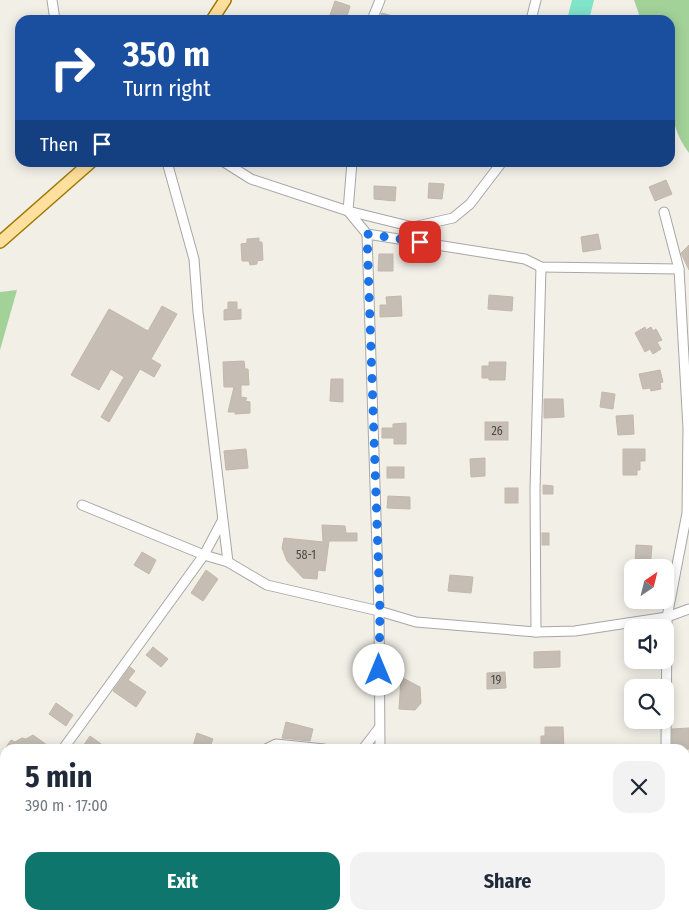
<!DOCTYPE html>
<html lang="en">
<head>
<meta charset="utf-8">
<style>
  :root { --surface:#fff; --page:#f2f2f3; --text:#1f2937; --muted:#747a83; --accent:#0f766e }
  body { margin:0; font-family:"Fira Sans Condensed",sans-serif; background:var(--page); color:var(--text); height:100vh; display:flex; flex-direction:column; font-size:19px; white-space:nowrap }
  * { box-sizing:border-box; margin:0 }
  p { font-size:16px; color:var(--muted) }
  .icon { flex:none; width:28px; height:28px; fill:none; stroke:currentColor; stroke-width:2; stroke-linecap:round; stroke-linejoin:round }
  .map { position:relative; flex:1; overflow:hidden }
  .drawer { position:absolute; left:0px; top:744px; width:690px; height:176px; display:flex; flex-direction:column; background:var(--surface); border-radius:15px 15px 0 0; box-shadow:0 2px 12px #0003 }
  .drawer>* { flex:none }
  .top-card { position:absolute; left:15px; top:15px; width:660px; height:152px; border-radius:15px; box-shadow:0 2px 12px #0003; background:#1a4fa0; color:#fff; overflow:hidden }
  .needle { width:32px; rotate:35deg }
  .buttons { position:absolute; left:624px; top:559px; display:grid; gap:10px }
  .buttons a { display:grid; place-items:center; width:50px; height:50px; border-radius:10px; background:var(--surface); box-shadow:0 2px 12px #0003; font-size:25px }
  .pin { position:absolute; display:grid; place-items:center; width:42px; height:42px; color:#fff; margin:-21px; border-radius:10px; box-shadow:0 2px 8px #0006 }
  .me { position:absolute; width:55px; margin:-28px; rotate:0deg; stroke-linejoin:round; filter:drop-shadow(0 0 4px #0008) }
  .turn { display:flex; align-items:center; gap:18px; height:105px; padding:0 25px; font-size:22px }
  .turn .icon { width:65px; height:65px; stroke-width:2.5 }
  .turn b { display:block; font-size:35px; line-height:42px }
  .then { display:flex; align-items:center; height:48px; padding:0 25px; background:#0003; gap:10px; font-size:19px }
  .round { display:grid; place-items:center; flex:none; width:52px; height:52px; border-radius:15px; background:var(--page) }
  .summary { display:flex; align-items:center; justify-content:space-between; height:85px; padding:0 25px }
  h1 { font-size:30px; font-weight:700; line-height:38px }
  .primary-button { display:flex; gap:10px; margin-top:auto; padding:10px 25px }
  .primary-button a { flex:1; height:58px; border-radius:15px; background:var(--accent); color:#fff; font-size:20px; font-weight:700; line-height:58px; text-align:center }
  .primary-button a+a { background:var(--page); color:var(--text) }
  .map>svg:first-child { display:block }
</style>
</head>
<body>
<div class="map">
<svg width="689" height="919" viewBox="0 0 689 919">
  <rect width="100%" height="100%" fill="#f1efe6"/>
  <!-- forest -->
  <g fill="#a3d299">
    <path d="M 634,0 L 689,0 L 689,153 C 661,117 670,63 670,20 L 641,20 Z"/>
    <polygon points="17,290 0,350 0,292"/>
  </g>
  <!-- pitch -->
  <polygon fill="#80e4c8" points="572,0 594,0 589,20 567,20"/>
  <!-- building -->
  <g fill="#c6beb5" stroke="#c4b7a7">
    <polygon points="335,1 350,6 346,20 330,15"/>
    <polygon points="382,13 399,18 399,20 379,20"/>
    <polygon points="666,180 672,194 655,201 649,187"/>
    <polygon points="429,183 444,184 442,199 428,198"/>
    <polygon points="374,186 396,187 395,201 374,199"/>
    <polygon points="598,234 601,249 583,252 581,237"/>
    <polygon points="259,238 259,242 262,242 263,260 257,261 257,264 250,265 249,261 242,261 241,244 247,243 247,239"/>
    <polygon points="689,245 689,270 681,253"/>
    <polygon points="379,254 393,254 393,271 378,271"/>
    <polygon points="489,295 513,297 512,311 488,309"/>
    <polygon points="401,296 402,316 380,317 380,305 387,305 386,297"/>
    <polygon points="228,302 237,302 237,310 241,309 241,319 224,320 224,310 228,309"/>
    <polygon points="162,306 177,314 151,359 161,365 154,377 140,369 109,422 101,417 124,377 111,369 99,390 71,375 109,309 148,331"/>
    <polygon points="645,327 646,330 651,327 653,331 656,329 662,340 657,342 661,349 653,354 650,349 645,352 635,333"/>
    <polygon points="244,361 245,369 248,369 249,385 241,385 241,397 247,398 245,401 250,402 250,413 235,414 235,412 228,412 234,387 224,387 223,362"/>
    <polygon points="489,362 506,362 505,380 489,380 489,378 482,378 482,366 489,366"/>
    <polygon points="660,370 663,382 660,383 661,389 651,391 650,388 643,389 639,374"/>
    <polygon points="331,379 343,379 343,402 330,401"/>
    <polygon points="602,392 615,394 613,409 600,407"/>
    <polygon points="544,399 563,399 564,417 544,418"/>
    <polygon points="633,415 634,434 618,435 616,416"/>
    <rect x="485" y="422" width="23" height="18"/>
    <polygon points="406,423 406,444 394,444 394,438 382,438 382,428 393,428 393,424"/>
    <polygon points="246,449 248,468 226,470 224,451"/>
    <polygon points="623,449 645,449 645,461 640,461 640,470 637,470 637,475 623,475"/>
    <polygon points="485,458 485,476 471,477 470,459"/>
    <rect x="387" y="467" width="17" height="11"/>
    <polygon points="543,485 553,486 553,494 543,494"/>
    <rect x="505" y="488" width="13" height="15"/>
    <polygon points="388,496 410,497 410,509 387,508"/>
    <polygon points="322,525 345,526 346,533 357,533 357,541 329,541 325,571 318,570 317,579 303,578 287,561 282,548 284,538 323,542"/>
    <rect x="542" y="533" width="7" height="12"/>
    <polygon points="636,545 652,546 650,568 635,568"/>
    <polygon points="142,552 156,560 149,574 134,565"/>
    <polygon points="206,570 218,579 203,601 191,593"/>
    <polygon points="450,575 473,577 471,593 448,591"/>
    <polygon points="153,647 168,659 161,667 146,655"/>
    <polygon points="560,651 560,667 534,668 534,652"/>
    <polygon points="130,667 135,671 128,680 146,692 136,707 113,691"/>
    <polygon points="505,672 506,688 487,689 487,673"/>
    <polygon points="401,677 420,687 421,703 415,710 399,709"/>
    <polygon points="56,703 73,715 66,726 49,714"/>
    <polygon points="286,722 313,729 310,741 282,738"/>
    <polygon points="545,727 563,727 564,749 541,749 541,736 545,736"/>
    <polygon points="689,728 689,749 672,749 672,729"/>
    <polygon points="197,733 213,739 209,749 192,749"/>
    <polygon points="33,735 47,745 44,749 5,749 11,740 15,742 22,738 26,739"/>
    <polygon points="90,736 108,749 81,749"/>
  </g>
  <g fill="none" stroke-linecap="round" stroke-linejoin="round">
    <defs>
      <g id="minor">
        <polyline points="52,0 55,20"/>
        <polyline points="372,20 380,0"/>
        <polyline points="531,20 536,0"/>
        <polyline points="167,162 194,259 198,312 228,562 267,585 379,611 416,622 536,632 575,631 667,617 689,609"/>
        <polyline points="224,162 251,179 348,211 413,227 453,218 470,204 502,162"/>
        <polyline points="352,162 348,211 367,234 525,259 541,267 679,269"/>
        <polyline points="664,212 679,269 688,428 687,513 667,617 666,749"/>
        <polyline points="367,234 379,611 380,749"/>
        <polyline points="82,505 204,555 228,562"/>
        <polyline points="536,632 535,489 541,267"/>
        <polyline points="63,749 204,555 222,521"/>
        <polyline points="266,749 276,744 324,749"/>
        <polyline points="363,749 379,728"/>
        <polyline points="0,799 5,803"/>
        <polyline points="143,915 143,919"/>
        <polyline points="392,915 392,919"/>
      </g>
      <g id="major">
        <polyline points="212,20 225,0"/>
        <polyline points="0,242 91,162"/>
      </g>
    </defs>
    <!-- minor casing -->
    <use href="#minor" stroke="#a7a7a7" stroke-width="11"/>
    <!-- major casing -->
    <use href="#major" stroke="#9c7a00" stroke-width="14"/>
    <!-- minor -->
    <use href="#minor" stroke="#fff" stroke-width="9"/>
    <!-- major -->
    <use href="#major" stroke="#ffdf9d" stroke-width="11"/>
  </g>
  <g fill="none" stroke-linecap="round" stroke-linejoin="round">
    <!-- route -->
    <polyline stroke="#1a73e8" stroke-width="9" stroke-dasharray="0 16.2" points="379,670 380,611 367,234 420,242"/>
  </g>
  <g text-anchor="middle" stroke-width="5" stroke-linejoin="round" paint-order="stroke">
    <!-- number labels -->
    <g font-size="12" fill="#4a4845">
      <text x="497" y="435">26</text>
      <text x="306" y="559">58-1</text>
      <text x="496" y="684">19</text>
    </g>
  </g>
</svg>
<div class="buttons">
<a><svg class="needle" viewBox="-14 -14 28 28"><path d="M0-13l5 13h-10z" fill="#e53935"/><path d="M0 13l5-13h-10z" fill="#747a83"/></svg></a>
<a><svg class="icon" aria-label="sound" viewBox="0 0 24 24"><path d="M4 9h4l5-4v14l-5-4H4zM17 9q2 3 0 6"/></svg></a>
<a><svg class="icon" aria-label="search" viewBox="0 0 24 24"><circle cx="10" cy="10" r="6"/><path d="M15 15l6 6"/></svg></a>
</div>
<div class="pin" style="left:420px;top:242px;background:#d93025"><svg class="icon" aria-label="arrive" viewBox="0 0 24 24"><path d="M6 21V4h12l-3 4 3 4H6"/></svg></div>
<svg class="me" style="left:379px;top:670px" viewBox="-20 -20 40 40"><circle r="19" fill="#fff"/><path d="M0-13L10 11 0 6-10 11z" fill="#1a73e8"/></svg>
<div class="top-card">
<div class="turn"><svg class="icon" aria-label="right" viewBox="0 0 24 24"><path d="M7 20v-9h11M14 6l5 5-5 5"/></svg><div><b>350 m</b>Turn right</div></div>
<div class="then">Then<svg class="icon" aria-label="arrive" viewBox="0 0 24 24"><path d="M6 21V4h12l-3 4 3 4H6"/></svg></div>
</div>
<section class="drawer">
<div class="summary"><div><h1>5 min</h1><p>390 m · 17:00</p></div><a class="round"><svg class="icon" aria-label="close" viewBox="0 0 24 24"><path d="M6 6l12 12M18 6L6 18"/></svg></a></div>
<div class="primary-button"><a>Exit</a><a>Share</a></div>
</section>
</div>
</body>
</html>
